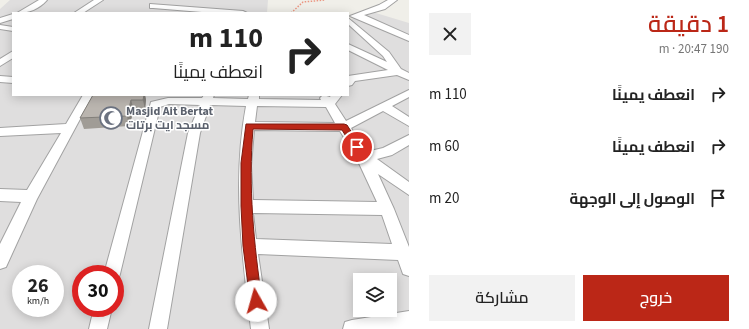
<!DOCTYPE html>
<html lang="ar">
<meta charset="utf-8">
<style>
body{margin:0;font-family:"Source Sans 3",Cairo,sans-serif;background:#f2f2f2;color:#222;direction:rtl;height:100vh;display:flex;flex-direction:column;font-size:15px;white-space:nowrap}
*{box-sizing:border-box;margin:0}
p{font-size:13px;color:#767676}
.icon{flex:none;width:22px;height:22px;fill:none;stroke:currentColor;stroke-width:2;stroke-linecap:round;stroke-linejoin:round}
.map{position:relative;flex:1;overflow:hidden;direction:ltr}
.details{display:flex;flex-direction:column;background:#fff;width:340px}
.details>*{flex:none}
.hud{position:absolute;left:12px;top:12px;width:337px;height:84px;border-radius:0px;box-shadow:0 2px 10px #0003;direction:rtl;background:#fff;color:#222;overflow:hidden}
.buttons{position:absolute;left:353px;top:273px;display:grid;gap:8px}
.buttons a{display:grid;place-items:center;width:44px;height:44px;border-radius:0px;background:#fff;box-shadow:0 2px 10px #0003;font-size:20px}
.speed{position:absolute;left:12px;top:265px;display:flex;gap:8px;font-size:20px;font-weight:700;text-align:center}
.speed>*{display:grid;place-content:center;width:52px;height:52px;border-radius:50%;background:#fff;box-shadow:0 2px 10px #0003;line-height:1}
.speed small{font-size:10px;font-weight:400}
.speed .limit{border:6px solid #d22;background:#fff;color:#111}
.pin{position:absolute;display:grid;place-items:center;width:34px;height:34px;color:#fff;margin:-17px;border:2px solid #fff;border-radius:50%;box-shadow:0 1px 4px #0007}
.me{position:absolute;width:44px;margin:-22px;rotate:353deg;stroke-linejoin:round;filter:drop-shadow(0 0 3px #0008)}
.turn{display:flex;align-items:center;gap:14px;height:84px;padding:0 20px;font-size:18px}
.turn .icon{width:52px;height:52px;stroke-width:2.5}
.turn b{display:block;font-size:28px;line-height:34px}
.round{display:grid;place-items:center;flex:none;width:42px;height:42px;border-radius:0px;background:#f2f2f2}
.headline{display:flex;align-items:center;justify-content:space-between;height:68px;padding:0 20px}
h1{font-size:24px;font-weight:600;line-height:30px;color:#bb2717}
.action{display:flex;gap:8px;margin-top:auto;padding:8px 20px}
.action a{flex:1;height:46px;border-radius:0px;background:#bb2717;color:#fff;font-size:16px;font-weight:600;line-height:46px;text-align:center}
.action a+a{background:#f2f2f2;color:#222}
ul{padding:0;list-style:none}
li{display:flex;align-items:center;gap:12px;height:52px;padding:0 20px}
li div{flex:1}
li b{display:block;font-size:15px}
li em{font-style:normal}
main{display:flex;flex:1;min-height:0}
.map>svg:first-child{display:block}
.residential{fill:#dfdede;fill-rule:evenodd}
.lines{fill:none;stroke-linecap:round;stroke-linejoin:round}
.minor-casing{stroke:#a2a2a2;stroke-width:2}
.path{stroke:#eb9580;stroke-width:1.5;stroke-dasharray:1.5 1.5;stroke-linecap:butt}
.minor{fill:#fff;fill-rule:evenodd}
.wall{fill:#a09c96}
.shaded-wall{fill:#827f7a}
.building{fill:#bab5af;stroke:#827f7a}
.route{fill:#bb2717;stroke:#7a190f}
.labels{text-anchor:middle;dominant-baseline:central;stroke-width:3;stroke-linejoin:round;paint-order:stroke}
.worship-label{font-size:12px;font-weight:bold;fill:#5b616d;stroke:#fff;text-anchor:start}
</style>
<main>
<section class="details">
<div class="headline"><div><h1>1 دقيقة</h1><p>190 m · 20:47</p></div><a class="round"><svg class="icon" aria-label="close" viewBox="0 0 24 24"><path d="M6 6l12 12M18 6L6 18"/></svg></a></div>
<ul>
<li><svg class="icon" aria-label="right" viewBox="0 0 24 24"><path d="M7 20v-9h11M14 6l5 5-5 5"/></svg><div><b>انعطف يمينًا</b></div><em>110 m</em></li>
<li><svg class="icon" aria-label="right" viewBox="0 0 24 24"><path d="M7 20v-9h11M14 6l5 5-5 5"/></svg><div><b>انعطف يمينًا</b></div><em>60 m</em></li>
<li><svg class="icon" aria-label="arrive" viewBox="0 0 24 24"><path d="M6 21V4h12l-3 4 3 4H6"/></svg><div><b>الوصول إلى الوجهة</b></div><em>20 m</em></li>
</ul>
<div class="action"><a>خروج</a><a>مشاركة</a></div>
</section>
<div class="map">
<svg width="409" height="329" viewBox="0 0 409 329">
<rect width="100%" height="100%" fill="#f0efe9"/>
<!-- residential -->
<path class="residential" d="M10 0H268L267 13H13V95H348V22L366 10 409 23V329H0V9ZM21 274H55V308H21ZM81 274H115V308H81ZM360 280H390V310H360Z"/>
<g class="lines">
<!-- minor casing -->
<g class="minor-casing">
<g id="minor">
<path d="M39 0H47C39 9 29 13 17 13Z"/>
<path d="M94 0H103L83 13H74Z"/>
<path d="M388 0H397L385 9 364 15 409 35V41L350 16 379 5Z"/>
<path d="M150 4 243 11 247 13H214L153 8H150Z"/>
<path d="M13 14V19L0 23V18Z"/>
<path d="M348 18 389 52 401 69 409 73V80L397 75 355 81 352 85 348 86V76L388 70 348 50V44L387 62 383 56 348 24Z"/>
<path d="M0 25 13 27V31L0 29Z"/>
<path d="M13 51V58L0 66V59Z"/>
<path d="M0 76 13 77V83L0 82Z"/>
<path d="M409 90V97L392 106 409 117V126L383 111 351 128 366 152 383 148 409 135V145L392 155 377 159 409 182V195L378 174 394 209 409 247V276L403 274 398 260 258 254 269 329H251C242 254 232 181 246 106L210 105 200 133 167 329H149L188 133 200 105 169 104 160 107 120 274 118 280 115 281V274H104L151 102 168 98H202L204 95H214L213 98 248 99 249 95H259V99L321 100 320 98 323 95 330 97 331 95H342L335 104 346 121ZM257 106 326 107 335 123 255 122ZM254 130 340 131 357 159 377 202 253 200 251 166ZM253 213 382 215 392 244 256 239Z"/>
<path d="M83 95H93L37 199 6 267 0 269V244L21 202 0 201V189L27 190 61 133 0 136V128L66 124Z"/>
<path d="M94 308H112L107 329H89Z"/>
<path d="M409 311V329H343L345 322 352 320Z"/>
</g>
</g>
<!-- path -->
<path class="path" d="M291 13 303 2 325 0"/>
<!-- minor -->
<use href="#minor" class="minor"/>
</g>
<!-- wall -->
<path class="wall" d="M93 95H145L146 100 145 110H134L129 126 84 129 80 118Z"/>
<!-- shaded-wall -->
<g class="shaded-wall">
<path d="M144 95H145L146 100 145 110 143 100Z"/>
<path d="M131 100 134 110 129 126 127 116Z"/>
</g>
<!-- building -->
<path class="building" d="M93 95H144L143 100H131L127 116 80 118Z"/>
<!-- route -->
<path class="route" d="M246 124H344L347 125 361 147 360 149H354L342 130 253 129C248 187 254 244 262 301L261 306 256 308 252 306 250 301 243 246 241 206V163Z"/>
<!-- icons -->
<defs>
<g id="mosque-ring" transform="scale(1.15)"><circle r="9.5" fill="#fff" stroke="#6b7280" stroke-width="1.5"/><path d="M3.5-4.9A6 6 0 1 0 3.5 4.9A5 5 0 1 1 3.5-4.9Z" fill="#6b7280"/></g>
</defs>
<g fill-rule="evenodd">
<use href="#mosque-ring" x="111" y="118"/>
</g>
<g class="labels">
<!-- worship labels -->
<g class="worship-label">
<text x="126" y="111">Masjid Ait Bertat<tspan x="126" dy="14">مسجد ايت برتات</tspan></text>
</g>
</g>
</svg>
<div class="buttons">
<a><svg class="icon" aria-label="layers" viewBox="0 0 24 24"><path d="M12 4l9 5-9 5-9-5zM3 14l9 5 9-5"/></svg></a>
</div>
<div class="speed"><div>26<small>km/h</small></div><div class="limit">30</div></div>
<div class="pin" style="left:357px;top:147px;background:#d93025"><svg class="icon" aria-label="arrive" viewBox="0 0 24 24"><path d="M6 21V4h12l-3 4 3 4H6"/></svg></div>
<svg class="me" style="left:256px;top:301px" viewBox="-20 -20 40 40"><circle r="19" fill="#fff"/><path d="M0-13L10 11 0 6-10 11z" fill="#bb2717"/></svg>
<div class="hud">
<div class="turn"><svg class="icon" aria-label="right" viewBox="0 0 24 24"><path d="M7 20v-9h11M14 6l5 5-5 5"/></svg><div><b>110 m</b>انعطف يمينًا</div></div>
</div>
</div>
</main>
